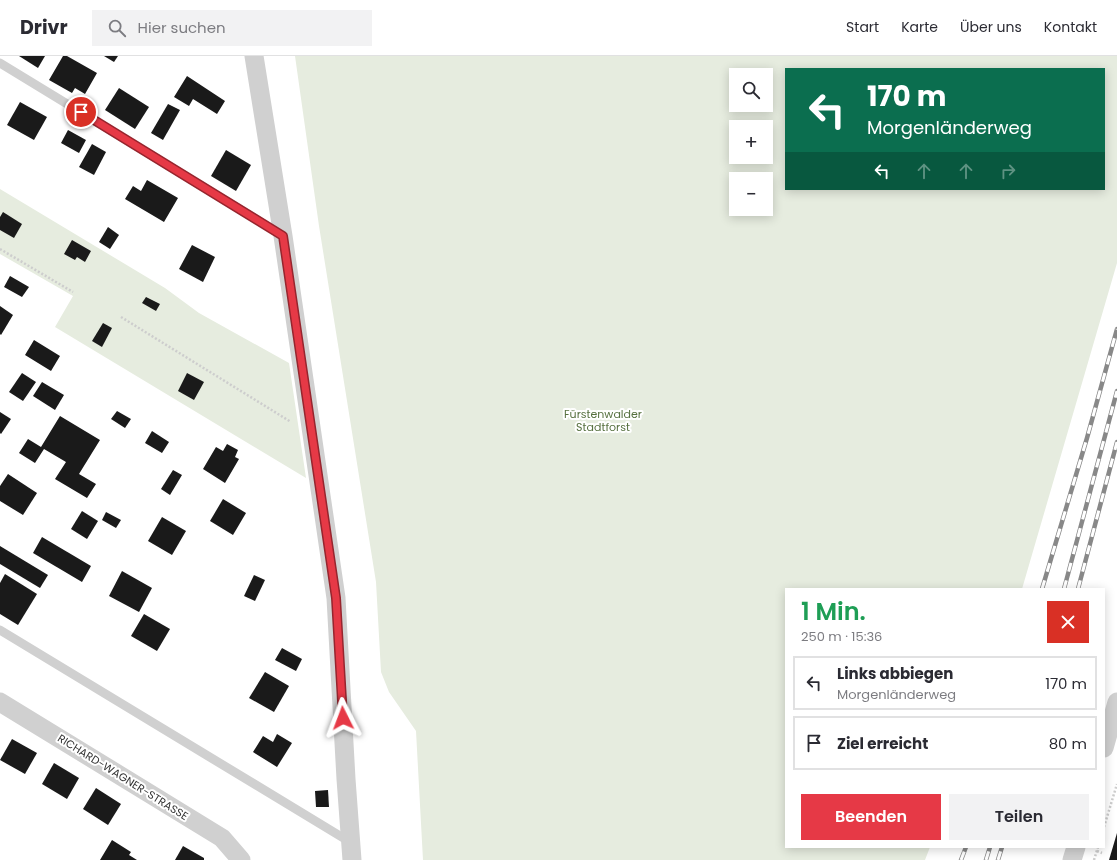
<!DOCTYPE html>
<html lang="de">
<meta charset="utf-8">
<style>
body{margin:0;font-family:Poppins,sans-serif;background:#f2f2f3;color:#2b2b33;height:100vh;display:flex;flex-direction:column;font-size:15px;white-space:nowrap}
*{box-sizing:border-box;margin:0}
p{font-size:13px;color:#7c7c81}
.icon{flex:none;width:22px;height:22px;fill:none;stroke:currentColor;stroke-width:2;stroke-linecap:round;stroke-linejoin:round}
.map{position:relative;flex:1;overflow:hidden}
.panel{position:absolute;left:785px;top:532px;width:320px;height:260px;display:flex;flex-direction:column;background:#fff;border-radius:0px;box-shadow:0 2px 10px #0003}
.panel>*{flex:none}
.top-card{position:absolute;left:785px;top:12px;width:320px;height:122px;border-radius:0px;box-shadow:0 2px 10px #0003;background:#0b6e4f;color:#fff;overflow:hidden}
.buttons{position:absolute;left:729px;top:12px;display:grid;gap:8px}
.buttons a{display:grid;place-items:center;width:44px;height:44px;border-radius:0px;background:#fff;box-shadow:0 2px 10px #0003;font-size:20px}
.pin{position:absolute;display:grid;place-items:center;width:34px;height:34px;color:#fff;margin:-17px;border:2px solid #fff;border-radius:50%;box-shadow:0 1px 4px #0007}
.me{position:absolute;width:44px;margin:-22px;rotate:357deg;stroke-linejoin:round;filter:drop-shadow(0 0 3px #0008)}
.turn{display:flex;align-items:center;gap:14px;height:84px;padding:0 16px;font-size:18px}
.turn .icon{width:52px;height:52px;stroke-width:2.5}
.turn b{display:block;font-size:28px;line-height:34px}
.lanes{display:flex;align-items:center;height:38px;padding:0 16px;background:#0003;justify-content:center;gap:20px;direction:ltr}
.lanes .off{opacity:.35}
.round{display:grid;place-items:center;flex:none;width:42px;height:42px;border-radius:0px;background:#f2f2f3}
.headline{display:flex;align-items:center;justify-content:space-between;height:68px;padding:0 16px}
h1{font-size:24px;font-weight:600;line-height:30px;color:#1e9e55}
.button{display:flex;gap:8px;margin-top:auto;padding:8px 16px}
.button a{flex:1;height:46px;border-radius:0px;background:#e63946;color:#fff;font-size:16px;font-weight:600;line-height:46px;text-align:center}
.button a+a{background:#f2f2f3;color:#2b2b33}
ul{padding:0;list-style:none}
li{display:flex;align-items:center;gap:12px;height:54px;margin:0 8px 6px;padding:0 8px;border:2px solid #e1e1e2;border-radius:0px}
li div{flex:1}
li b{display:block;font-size:15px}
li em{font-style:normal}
header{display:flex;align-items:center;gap:24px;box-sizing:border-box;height:56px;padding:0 20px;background:#fff;border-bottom:1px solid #e1e1e2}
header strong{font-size:19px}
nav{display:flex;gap:22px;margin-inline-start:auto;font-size:14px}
.search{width:280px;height:36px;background:#f2f2f3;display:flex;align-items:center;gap:10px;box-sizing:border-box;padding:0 14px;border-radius:0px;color:#7c7c81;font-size:15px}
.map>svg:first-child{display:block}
.green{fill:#e6ecdf;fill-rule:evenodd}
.building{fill:#1a1a1a}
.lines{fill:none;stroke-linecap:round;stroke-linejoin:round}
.path{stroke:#cdcdcd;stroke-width:2.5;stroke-dasharray:2 2;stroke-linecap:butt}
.service{stroke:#d0d0d0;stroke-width:9}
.minor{stroke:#d0d0d0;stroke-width:19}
.rail-casing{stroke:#888;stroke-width:4.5}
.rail{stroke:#fff;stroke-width:3;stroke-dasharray:9;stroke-linecap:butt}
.route-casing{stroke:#96252e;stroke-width:10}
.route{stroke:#e63946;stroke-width:7}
.labels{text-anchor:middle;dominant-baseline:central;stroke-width:4;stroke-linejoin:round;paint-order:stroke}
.park-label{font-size:11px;fill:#56703f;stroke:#fff}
.street-label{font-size:11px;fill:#333;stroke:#fff}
</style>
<header>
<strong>Drivr</strong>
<div class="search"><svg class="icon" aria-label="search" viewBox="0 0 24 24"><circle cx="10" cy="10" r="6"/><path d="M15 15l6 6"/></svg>Hier suchen</div>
<nav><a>Start</a><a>Karte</a><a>Über uns</a><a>Kontakt</a></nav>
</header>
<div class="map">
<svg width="1117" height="804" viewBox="0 0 1117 804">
<rect width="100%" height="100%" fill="#fff"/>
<!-- green -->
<g class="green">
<path d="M295 0H1117V207L1022 533H786V791H930L925 804H423L416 675 389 636 381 616 376 526 319 170ZM786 13H1104V133H786ZM736 19H766V49H736ZM736 71H766V101H736ZM736 123H766V153H736Z"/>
<path d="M0 133 165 232 199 257 289 307 306 422 55 271 73 240 0 198Z"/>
</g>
<!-- building -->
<g class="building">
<path d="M19 0H45L38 12Z"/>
<path d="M63 0H67L97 17 85 38 75 32 72 37 49 24Z"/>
<path d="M104 0H118L114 6Z"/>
<path d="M187 20 225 45 217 58 193 43 189 50 174 41Z"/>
<path d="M119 32 149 51 135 73 105 54Z"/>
<path d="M20 46 47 61 34 84 7 69Z"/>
<path d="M168 48 180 54 163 84 151 77Z"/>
<path d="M68 74 86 84 79 97 61 87Z"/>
<path d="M92 88 106 96 94 119 79 111Z"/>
<path d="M226 94 251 109 236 135 211 120Z"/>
<path d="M147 124 178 142 164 166 125 143 133 130 141 135Z"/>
<path d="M3 156 22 168 14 182 0 174V161Z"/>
<path d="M108 171 119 179 110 193 99 186Z"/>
<path d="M72 184 91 195 85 206 77 201 75 204 64 198Z"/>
<path d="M192 189 215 201 203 226 179 213Z"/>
<path d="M10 220 29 231 22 241 4 231Z"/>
<path d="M146 241 160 248 156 255 142 247Z"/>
<path d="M0 250 13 259 1 279 0 278Z"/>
<path d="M103 267 112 272 102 291 92 285Z"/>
<path d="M34 284 60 300 51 315 25 299Z"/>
<path d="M22 317 36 326 23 345 9 336Z"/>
<path d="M187 317 204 326 194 344 178 335Z"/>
<path d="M42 326 64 339 55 354 33 340Z"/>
<path d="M117 355 131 363 125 372 111 363Z"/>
<path d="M0 356 11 363 1 378 0 377Z"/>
<path d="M60 360 100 384 79 418 96 428 87 442 55 423 66 406 44 393 35 407 19 397 28 383 41 391Z"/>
<path d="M152 375 169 386 162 397 145 387Z"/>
<path d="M227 388 238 394 235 401 239 403 225 427 203 413 216 391 223 395Z"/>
<path d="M173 414 182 419 170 439 161 433Z"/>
<path d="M8 418 37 437 23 459 0 445V430Z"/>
<path d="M223 443 246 457 233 479 210 465Z"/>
<path d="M82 455 98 465 87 483 71 473Z"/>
<path d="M106 456 121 464 116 472 102 464Z"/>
<path d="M162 461 186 475 172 499 148 485Z"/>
<path d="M42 481 91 510 82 526 33 497Z"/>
<path d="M0 490 48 519 40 532 0 508Z"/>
<path d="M122 515 152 532 139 556 109 540Z"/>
<path d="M5 518 37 538 18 569 0 558V527Z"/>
<path d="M254 519 265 524 255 545 244 540Z"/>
<path d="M144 558 170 573 157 595 131 580Z"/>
<path d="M282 592 302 603 296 615 275 604Z"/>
<path d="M265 616 289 630 274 656 249 642Z"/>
<path d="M277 678 292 687 277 711 253 696 263 680 273 686Z"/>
<path d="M12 683 37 697 25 718 0 704Z"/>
<path d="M54 707 79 722 67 743 42 728Z"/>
<path d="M96 732 121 748 108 769 83 753Z"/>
<path d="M328 734 329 751H316L315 735Z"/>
<path d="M1117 777V804H1109Z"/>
<path d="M112 784 131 796 129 799 137 804H100Z"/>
<path d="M183 790 204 802V804H175Z"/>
</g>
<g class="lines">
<!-- path -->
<g class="path">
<path d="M0 193 73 236"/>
<path d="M121 261 291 366"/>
<path d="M1104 771 1117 728"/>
<path d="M1097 795 1102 797"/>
<path d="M1094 804 1098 791"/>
</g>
<!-- service -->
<g class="service">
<path d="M0 7 282 179"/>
<path d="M0 574 350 786"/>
</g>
<!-- minor -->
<g class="minor">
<path d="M254 0 283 180 336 542 346 723 352 804"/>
<path d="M0 646 222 782 241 804"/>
<path d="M1104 692 1117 646"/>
<path d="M1072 804 1076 791"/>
</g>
<!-- rail casing -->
<g class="rail-casing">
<g id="rail">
<path d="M1042 533 1087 382 1117 273"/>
<path d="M1064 533 1117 335"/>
<path d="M1078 533 1117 386"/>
<path d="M961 804 966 791"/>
<path d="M986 804 990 791"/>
<path d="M998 804 1002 791"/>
</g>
</g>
<!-- rail -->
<use href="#rail" class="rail"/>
</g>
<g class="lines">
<!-- route casing -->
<g class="route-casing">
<path id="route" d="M81 56 283 180 336 542 343 662"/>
</g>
<!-- route -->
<use href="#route" class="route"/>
</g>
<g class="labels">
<!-- park labels -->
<g class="park-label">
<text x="603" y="358">Fürstenwalder<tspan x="603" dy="13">Stadtforst</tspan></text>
</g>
<!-- street labels -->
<g class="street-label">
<text transform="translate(123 721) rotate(32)">RICHARD-WAGNER-STRASSE</text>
</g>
</g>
</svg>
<div class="buttons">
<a><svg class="icon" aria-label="search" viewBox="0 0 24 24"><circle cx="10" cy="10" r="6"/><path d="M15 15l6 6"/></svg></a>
<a>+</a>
<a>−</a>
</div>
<div class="pin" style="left:81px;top:56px;background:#d93025"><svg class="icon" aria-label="arrive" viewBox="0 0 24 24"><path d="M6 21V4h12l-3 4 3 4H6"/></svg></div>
<svg class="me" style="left:343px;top:662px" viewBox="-20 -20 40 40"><path d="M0-17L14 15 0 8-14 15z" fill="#e63946" stroke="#fff" stroke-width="4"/></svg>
<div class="top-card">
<div class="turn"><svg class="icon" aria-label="left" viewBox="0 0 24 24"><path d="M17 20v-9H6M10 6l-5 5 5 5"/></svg><div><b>170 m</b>Morgenländerweg</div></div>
<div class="lanes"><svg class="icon" aria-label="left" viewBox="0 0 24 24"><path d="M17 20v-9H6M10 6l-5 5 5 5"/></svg><svg class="icon off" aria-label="ahead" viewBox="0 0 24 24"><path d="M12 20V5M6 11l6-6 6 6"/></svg><svg class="icon off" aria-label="ahead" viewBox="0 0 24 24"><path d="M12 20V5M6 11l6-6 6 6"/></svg><svg class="icon off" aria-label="right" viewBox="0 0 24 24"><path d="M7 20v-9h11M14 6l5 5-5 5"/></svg></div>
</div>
<section class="panel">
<div class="headline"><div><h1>1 Min.</h1><p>250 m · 15:36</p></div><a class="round" style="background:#d93025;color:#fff"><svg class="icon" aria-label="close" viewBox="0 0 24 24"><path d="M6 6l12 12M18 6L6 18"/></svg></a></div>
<ul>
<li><svg class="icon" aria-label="left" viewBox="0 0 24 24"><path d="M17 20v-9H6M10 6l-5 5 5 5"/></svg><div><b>Links abbiegen</b><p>Morgenländerweg</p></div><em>170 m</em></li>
<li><svg class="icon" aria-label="arrive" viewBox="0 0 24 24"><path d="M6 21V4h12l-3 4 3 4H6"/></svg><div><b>Ziel erreicht</b></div><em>80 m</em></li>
</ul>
<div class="button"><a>Beenden</a><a>Teilen</a></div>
</section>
</div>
